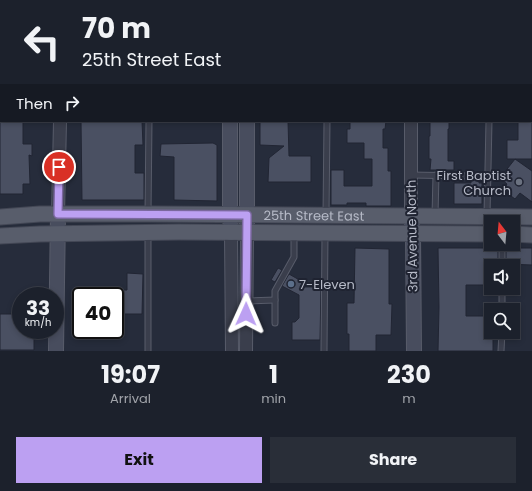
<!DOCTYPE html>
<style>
body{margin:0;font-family:Poppins,sans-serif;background:#292e38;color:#f1f3f6;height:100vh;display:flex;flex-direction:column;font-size:15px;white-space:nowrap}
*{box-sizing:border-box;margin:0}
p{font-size:13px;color:#a0a3a9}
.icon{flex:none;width:22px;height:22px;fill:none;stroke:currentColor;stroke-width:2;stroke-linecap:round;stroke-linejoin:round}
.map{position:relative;height:351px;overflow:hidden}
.sheet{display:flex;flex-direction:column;background:#1c212c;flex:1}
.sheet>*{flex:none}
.top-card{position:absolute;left:0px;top:0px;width:532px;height:122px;box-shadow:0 2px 6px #0003,0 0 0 1px #3a3e48;background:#1c212c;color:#f1f3f6;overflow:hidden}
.needle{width:26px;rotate:344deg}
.tools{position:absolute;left:484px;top:215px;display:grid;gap:8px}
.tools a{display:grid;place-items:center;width:36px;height:36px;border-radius:0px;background:#1c212c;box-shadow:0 2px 6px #0003,0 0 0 1px #3a3e48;font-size:20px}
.speed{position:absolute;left:12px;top:287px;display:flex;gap:8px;font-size:20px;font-weight:700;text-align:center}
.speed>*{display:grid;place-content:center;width:52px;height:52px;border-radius:50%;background:#1c212c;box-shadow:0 2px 6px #0003,0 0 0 1px #3a3e48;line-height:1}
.speed small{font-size:10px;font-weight:400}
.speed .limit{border:2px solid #111;border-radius:6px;background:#fff;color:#111}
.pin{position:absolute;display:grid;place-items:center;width:34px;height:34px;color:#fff;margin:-17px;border:2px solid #fff;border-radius:50%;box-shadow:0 1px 4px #0007}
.me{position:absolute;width:44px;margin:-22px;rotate:1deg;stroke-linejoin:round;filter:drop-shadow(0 0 3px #0008)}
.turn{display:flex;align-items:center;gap:14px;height:84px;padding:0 16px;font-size:18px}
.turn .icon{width:52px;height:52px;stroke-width:2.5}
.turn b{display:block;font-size:28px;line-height:34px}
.then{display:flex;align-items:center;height:38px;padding:0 16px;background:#0003;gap:8px;font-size:15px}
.eta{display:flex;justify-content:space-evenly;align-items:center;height:68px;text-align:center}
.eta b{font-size:24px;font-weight:700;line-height:28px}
.button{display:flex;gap:8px;margin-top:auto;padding:8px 16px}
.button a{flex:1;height:46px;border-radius:0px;background:#bca0f2;color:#111;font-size:16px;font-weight:700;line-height:46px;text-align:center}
.button a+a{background:#292e38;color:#f1f3f6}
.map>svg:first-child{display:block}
.building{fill:#4a5062;stroke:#212533}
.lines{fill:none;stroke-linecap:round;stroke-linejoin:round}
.service-casing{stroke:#585c6a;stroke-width:7}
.tertiary-casing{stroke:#585c6a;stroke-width:14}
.secondary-casing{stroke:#585c6a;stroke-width:16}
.primary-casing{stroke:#434755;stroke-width:17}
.service{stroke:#3a3e4c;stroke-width:5}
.tertiary{stroke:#3a3e4c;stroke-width:12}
.secondary{stroke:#484d5e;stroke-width:14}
.primary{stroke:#585d6b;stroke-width:15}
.route-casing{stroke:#7a689d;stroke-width:10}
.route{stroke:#bca0f2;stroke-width:7}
.worship-dot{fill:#6b7280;stroke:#1f2331;stroke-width:1.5}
.service-dot{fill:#5c6f8a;stroke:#1f2331;stroke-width:1.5}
.labels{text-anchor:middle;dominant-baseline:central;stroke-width:4;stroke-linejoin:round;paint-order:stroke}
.poi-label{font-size:13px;fill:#b6bac7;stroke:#1f2331;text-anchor:end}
.street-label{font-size:13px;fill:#b6bac7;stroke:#1f2331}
</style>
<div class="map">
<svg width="532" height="351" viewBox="0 0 532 351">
<rect width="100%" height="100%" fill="#262c3b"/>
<!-- building -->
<g class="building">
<path d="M0 121H23V144H32V156L29 155 30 184H23V194H0Z"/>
<path d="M81 121H142L143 145H135V173H144V200H82Z"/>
<path d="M260 121H288L289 156H311V182H268L269 158 284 146 260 145Z"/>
<path d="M350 121H386L385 129H383V148H388V171H391V206H366V203H347V205H331V170H344V186H372V159H364V143H347V129H350Z"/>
<path d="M430 121H449V129H448V161H454V170H430L431 159H429V136H430Z"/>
<path d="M518 121H532V159H515L532 171V202L520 193 515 199 503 190 507 184 500 178 515 159H507V140H518Z"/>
<path d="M213 143 217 145V201L174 200V157L160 156 161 144Z"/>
<path d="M471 177H479V183H482V204H454V183H471Z"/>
<path d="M355 248 389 249V304H392L391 335H376V351H349V334H347V303H354Z"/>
<path d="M438 248H498V266H491V285H466V316H491V332H493V351H438L439 307Z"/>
<path d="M511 248H532V265L506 264V249H511Z"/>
<path d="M278 268 282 270 275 282 271 280Z"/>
<path d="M127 273 143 274 142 314H115V290H127Z"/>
<path d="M289 274 303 282 300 287H321L320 340H292V322H295L299 318V295L282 286Z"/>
<path d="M0 314H21V330H34V350H0Z"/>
</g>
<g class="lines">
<!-- service casing -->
<g class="service-casing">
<g id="service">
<path d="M489 0V1"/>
<path d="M150 1V0"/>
<path d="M328 1V0"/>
<path d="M0 2H1"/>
<path d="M411 175 465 176"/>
<path d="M148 213 149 121"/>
<path d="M326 214 327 121"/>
<path d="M435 215 436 175"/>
<path d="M487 215 489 121"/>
<path d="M502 266V244"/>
<path d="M247 301 275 300"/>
<path d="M502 310V288"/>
<path d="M275 323V291L294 257V233"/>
<path d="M148 351V234"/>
<path d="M324 351 325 234"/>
<path d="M501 351 502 332"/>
</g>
</g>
<!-- tertiary casing -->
<g class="tertiary-casing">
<g id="tertiary">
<path d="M63 1V0"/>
<path d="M411 1V0"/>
<path d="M411 121V216"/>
<path d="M58 214 60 121"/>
<path d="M231 233 232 351"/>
<path d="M246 351 247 232"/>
</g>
</g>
<!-- secondary casing -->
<g class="secondary-casing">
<g id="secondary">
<path d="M230 1V0"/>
<path d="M248 1V0"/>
<path d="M230 121V215L231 233"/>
<path d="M411 216 413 233 414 351"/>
<path d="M247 232V121"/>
<path d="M56 351 58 214"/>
</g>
</g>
<!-- primary casing -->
<g class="primary-casing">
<g id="primary">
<path id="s1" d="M0 217 40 214H148L532 217"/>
<path d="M513 234 532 235"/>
<path d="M0 236 40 234 179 232 491 234"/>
</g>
</g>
<!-- service -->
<use href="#service" class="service"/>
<!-- tertiary -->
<use href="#tertiary" class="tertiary"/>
<!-- secondary -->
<use href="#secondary" class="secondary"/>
<!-- primary -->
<use href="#primary" class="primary"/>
</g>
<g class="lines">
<!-- route casing -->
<g class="route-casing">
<path id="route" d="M59 167 58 214 247 215 246 314"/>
</g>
<!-- route -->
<use href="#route" class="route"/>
</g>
<!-- markers -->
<circle class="worship-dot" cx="519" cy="182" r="4"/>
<circle class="service-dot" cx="291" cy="284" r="4"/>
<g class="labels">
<!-- poi labels -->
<g class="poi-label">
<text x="511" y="175">First Baptist<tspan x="511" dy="15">Church</tspan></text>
<text x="299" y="284" text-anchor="start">7-Eleven</text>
</g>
<!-- street labels -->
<g class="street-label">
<text stroke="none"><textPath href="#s1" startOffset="314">25th Street East</textPath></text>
<text transform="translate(412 236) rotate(-91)">3rd Avenue North</text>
</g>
</g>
</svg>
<div class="tools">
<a><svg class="needle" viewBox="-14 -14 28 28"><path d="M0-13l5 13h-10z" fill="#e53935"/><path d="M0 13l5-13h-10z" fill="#a0a3a9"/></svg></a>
<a><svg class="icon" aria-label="sound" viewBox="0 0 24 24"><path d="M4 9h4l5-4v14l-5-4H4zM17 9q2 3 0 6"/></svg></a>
<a><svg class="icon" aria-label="search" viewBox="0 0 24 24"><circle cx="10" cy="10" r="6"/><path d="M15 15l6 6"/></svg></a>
</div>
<div class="speed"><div>33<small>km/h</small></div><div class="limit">40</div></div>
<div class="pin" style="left:59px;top:167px;background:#d93025"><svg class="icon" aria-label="arrive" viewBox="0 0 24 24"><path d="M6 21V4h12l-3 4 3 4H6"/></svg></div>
<svg class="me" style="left:246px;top:314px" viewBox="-20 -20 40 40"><path d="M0-17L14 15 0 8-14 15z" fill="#bca0f2" stroke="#fff" stroke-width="4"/></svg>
<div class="top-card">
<div class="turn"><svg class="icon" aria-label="left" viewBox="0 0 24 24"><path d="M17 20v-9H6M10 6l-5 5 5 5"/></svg><div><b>70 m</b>25th Street East</div></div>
<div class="then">Then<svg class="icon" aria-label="right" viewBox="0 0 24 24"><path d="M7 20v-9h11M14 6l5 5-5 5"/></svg></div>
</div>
</div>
<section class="sheet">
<div class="eta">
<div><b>19:07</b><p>Arrival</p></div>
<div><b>1</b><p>min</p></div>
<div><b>230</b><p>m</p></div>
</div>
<div class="button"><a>Exit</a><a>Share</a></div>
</section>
